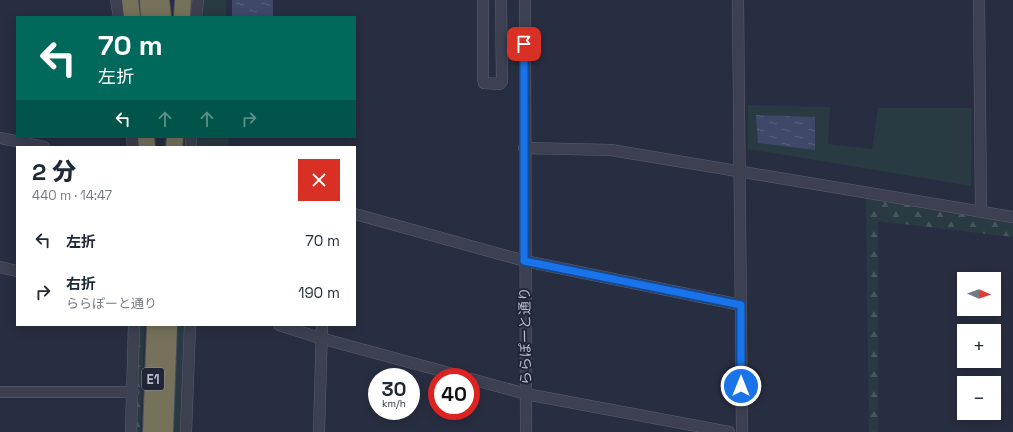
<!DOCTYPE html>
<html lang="ja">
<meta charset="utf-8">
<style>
body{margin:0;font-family:"Space Grotesk","Noto Sans JP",sans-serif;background:#f6f6f7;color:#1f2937;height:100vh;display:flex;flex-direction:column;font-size:15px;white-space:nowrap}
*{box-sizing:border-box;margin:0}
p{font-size:13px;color:#747a83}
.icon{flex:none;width:22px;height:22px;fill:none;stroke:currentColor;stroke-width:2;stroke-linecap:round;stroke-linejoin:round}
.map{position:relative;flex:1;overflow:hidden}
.sheet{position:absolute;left:16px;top:146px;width:340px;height:180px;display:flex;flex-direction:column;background:#fff;border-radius:0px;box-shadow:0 2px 10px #0003}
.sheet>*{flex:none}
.guide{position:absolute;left:16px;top:16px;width:340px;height:122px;border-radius:0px;box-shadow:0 2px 10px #0003;background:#00695c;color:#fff;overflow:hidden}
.needle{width:26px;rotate:92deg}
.controls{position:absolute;left:957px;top:272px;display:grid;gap:8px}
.controls a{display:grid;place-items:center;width:44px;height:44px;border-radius:0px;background:#fff;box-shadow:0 2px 10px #0003;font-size:20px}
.speed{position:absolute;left:368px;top:368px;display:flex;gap:8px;font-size:20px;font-weight:700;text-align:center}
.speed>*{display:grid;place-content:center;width:52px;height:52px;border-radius:50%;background:#fff;box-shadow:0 2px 10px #0003;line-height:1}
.speed small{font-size:10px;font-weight:400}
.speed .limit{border:6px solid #d22;background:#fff;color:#111}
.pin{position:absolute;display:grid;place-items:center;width:34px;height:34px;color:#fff;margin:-17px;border-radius:8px;box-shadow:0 2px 6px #0006}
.me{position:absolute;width:44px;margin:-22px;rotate:0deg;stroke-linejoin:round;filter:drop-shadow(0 0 3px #0008)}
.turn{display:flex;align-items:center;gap:14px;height:84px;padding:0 16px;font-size:18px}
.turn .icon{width:52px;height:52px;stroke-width:2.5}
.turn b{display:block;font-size:28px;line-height:34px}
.lanes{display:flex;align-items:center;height:38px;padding:0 16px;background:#0003;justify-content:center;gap:20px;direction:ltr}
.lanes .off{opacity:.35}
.round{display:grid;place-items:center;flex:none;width:42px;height:42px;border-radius:0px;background:#f6f6f7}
.head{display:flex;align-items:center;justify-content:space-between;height:68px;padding:0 16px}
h1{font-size:24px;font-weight:800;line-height:30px}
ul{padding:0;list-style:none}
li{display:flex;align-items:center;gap:12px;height:52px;padding:0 16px}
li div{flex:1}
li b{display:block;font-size:15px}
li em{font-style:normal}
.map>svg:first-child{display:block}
.green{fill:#2a3a42}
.forest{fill:url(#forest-firs)}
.water{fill:url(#water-ripples)}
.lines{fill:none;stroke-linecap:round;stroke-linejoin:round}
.minor-casing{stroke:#5a5e6e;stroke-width:12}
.highway-casing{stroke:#474b5b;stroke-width:18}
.minor{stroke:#3c4051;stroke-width:11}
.highway{stroke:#76715a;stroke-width:16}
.route-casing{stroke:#114b97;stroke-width:10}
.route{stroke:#1a73e8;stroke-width:7}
.labels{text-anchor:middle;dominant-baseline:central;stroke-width:4;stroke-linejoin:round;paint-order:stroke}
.shield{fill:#212536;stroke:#8b8f9e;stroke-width:1}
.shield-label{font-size:13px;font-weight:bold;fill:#b9bccb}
.street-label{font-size:14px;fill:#b9bccb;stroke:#212536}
</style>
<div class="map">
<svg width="1013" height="432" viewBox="0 0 1013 432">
<defs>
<pattern id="forest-firs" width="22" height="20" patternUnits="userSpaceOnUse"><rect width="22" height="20" fill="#2a3a42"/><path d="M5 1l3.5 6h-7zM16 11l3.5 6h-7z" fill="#47555c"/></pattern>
<pattern id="water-ripples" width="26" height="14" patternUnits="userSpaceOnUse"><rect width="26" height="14" fill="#3f4869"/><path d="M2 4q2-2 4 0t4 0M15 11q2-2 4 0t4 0" fill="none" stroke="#59607d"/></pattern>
</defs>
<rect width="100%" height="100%" fill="#282e41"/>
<!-- green -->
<g class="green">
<path d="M187 0H226V17H184Z"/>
<path d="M748 105 830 107 828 144 872 149 878 108H972L971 186 748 149Z"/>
<path d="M178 137H228L229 147H178Z"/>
<path d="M176 325H190L183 432H170Z"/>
</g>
<!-- forest -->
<g class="forest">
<path d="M866 197 1013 222V237L878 221V432H869Z"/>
<path d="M134 325H144L140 432H130Z"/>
</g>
<!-- water -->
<g class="water">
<rect x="232" y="0" width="41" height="17"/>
<path d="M756 115 815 117V150L758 143Z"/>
</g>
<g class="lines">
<!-- minor casing -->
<g class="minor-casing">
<g id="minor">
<path d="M116 0 119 17"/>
<path d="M483 0V79L484 83 500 84 502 81 501 0"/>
<path d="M525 0 526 432"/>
<path d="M738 0 742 432"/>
<path d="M979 0 981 211"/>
<path d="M196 17 198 0"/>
<path d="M132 137 133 147"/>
<path d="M191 137V147"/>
<path d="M0 138 44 147"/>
<path d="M524 148 611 150 1013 217"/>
<path d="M355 214 525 261 741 305"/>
<path d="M0 267 17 271"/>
<path d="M279 325 320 338 464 377"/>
<path d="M471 379 526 394 729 432"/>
<path d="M0 392H133"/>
<path d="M131 432 134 325"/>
<path d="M186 432 190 325"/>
<path d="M319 432 322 325"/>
</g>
</g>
<!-- highway casing -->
<g class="highway-casing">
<g id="highway">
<path d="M130 0 132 17"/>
<path d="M148 0 149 17"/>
<path d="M161 0 163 17"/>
<path d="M182 17 183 0"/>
<path d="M146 137 147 147"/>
<path d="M174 147 175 137"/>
<path d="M151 432 155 325"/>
<path d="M165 432 169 325"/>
</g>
</g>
<!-- minor -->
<use href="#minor" class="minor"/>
<!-- highway -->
<use href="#highway" class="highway"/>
</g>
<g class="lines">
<!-- route casing -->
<g class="route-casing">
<path id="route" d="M524 44V261L741 305V386"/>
</g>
<!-- route -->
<use href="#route" class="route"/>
</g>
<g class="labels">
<!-- shield labels -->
<rect class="shield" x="142" y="368" width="22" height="22" rx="3"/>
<g class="shield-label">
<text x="153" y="379">E1</text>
</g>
<!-- street labels -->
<g class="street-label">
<text transform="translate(525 336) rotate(-91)">ららぽーと通り</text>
</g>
</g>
</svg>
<div class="controls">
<a><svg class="needle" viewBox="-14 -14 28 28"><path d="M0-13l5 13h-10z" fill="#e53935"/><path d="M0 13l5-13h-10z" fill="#747a83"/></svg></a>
<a>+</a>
<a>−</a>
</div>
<div class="speed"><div>30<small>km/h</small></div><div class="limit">40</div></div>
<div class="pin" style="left:524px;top:44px;background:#d93025"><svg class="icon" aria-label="arrive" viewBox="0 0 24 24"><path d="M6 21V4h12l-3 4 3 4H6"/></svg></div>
<svg class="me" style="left:741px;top:386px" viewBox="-20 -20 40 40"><circle r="17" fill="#1a73e8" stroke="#fff" stroke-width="3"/><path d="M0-11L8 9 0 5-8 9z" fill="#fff"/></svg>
<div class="guide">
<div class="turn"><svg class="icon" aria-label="left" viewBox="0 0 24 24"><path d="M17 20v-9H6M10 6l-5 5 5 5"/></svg><div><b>70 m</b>左折</div></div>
<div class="lanes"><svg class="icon" aria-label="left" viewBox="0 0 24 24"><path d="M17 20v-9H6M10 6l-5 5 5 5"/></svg><svg class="icon off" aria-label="ahead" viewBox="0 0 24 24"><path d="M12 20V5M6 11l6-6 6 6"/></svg><svg class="icon off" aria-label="ahead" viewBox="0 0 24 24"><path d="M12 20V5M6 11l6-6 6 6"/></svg><svg class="icon off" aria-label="right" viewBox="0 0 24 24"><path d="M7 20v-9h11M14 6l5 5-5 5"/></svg></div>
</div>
<section class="sheet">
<div class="head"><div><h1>2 分</h1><p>440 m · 14:47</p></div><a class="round" style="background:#d93025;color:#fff"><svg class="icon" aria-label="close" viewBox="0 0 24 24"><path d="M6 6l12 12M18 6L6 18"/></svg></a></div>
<ul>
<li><svg class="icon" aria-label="left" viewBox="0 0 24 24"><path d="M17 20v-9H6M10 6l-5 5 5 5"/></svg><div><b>左折</b></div><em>70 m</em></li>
<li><svg class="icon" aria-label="right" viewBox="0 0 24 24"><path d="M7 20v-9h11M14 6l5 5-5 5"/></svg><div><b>右折</b><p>ららぽーと通り</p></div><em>190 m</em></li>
</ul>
</section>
</div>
